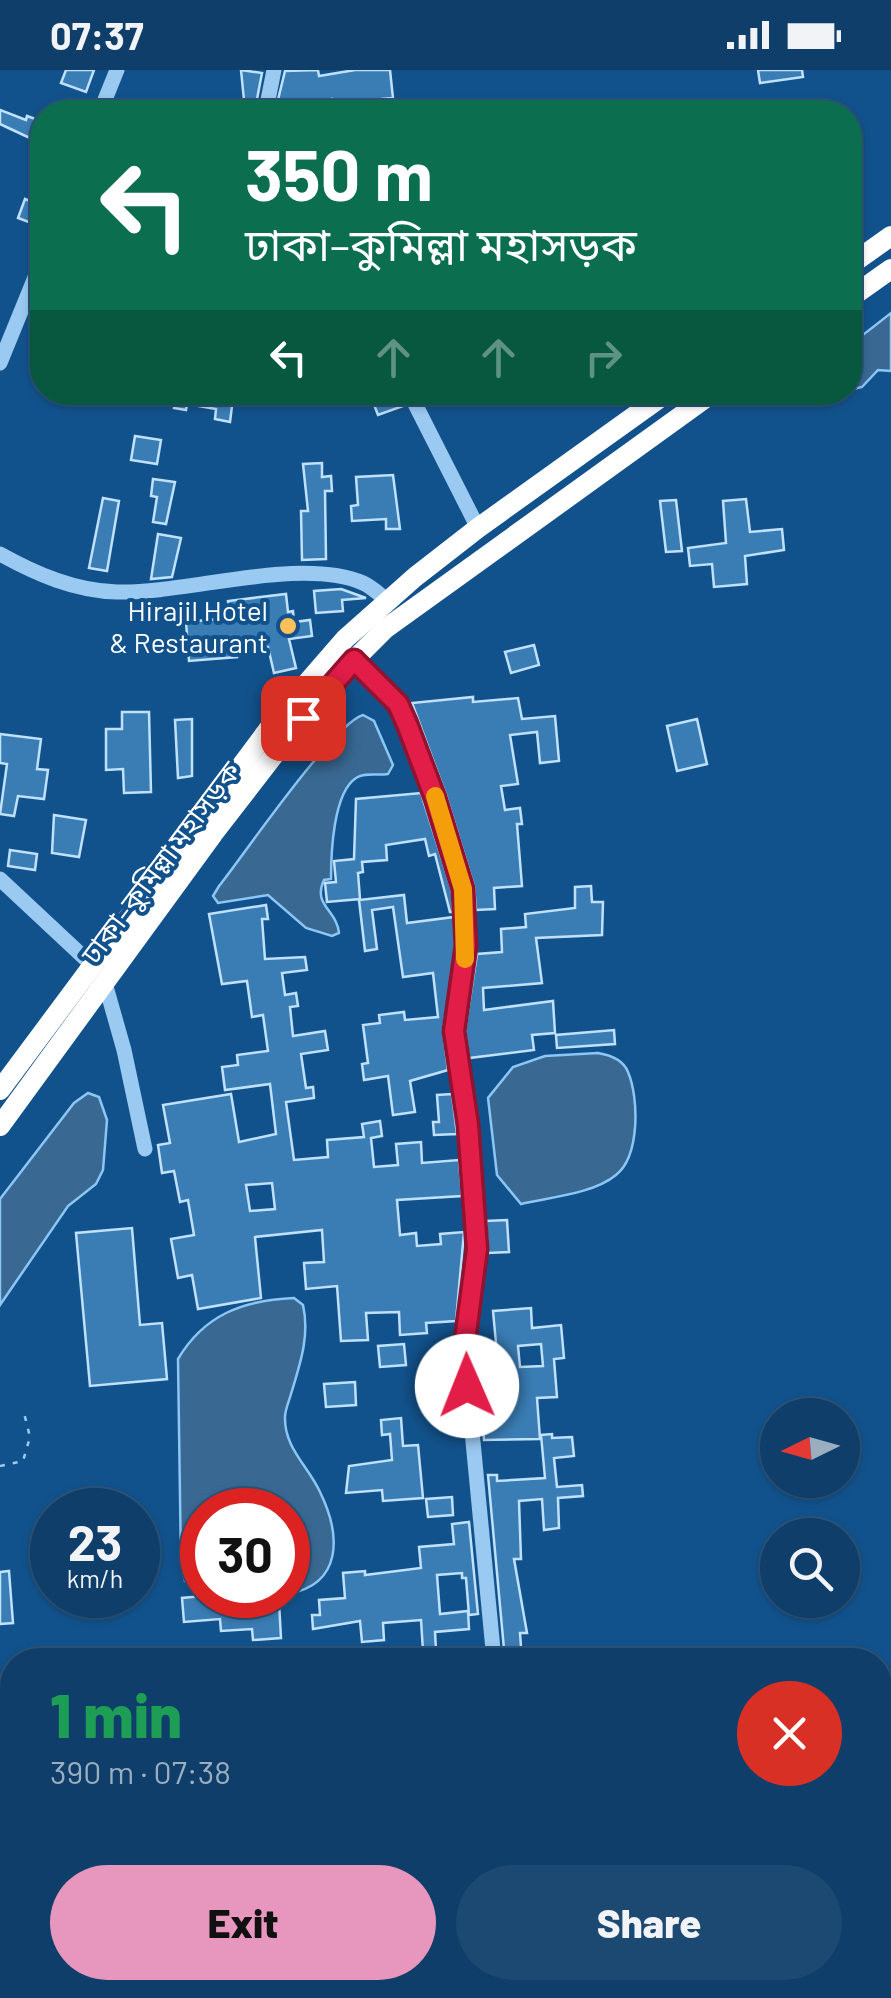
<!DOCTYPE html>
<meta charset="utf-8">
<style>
body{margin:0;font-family:Barlow,"Noto Sans Bengali",sans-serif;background:#1c4971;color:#f1f3f6;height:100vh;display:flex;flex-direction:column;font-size:38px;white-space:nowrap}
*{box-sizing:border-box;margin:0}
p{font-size:32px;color:#9baec0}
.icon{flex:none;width:55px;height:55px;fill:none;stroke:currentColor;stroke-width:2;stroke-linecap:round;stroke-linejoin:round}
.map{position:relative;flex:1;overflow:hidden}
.side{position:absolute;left:0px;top:1578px;width:892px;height:352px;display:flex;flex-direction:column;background:#0e3e69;border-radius:40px 40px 0 0;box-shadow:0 2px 8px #0004,0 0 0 2px #2e577d}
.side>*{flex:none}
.hud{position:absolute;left:30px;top:30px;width:832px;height:305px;border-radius:40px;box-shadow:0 2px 8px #0004,0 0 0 2px #2e577d;background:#0b6e4f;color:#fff;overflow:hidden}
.needle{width:65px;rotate:265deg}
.controls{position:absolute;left:760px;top:1328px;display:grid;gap:20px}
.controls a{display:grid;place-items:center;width:100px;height:100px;border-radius:50%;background:#0e3e69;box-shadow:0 2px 8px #0004,0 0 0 2px #2e577d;font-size:50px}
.speed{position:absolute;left:30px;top:1418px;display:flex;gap:20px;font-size:50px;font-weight:700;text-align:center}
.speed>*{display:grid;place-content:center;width:130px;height:130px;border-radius:50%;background:#0e3e69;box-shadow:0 2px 8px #0004,0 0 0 2px #2e577d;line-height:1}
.speed small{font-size:25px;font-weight:400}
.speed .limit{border:15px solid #d22;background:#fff;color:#111}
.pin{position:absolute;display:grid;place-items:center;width:85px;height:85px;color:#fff;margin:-42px;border-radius:20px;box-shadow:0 5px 15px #0006}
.me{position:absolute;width:110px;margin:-55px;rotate:359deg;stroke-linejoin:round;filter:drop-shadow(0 0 8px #0008)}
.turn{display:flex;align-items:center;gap:35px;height:210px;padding:0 50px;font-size:45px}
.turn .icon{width:130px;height:130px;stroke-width:2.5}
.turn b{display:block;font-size:70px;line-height:85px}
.lanes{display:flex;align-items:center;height:95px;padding:0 50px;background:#0003;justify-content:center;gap:50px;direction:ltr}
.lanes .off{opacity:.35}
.round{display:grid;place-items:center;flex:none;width:105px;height:105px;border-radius:52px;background:#1c4971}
.headline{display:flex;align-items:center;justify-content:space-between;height:170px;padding:0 50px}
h1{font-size:60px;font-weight:800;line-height:75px;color:#1e9e55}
.primary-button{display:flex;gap:20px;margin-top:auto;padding:20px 50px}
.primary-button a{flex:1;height:115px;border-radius:60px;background:#e797bd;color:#111;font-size:40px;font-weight:800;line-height:115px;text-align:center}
.primary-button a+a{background:#1c4971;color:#f1f3f6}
.status{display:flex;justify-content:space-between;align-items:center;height:70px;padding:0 50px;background:#0e3e69;direction:ltr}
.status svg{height:28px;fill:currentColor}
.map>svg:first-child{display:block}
.water{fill:#396993;stroke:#8bc6f5;stroke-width:2.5}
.building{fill:#3a7db5;stroke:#c0e1fc;stroke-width:2.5;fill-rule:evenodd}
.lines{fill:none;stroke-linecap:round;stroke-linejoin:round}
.path{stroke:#9ac9f1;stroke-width:2.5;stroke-dasharray:5 8;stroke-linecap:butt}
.minor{stroke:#9ac9f1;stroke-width:15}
.highway{stroke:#fff;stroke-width:20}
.route-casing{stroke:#92132f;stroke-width:25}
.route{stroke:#e11d48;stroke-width:18}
.slow{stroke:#f59e0b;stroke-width:18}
.poi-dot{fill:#ffc05a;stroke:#12528c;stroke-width:4}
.labels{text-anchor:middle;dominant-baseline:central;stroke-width:8;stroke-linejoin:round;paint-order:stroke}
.poi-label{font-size:28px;fill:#fff;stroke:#12528c;text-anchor:end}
.street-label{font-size:28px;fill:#fff;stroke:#12528c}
</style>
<div class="status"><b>07:37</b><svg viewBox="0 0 49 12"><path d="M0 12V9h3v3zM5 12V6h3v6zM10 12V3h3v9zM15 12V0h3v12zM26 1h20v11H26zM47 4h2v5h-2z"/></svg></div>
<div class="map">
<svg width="891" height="1928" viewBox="0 0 891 1928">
<rect width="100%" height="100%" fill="#12528c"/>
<!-- water -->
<g class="water">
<path d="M891 243V301L878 300 862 317 850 320V275Z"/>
<path d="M363 645 374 651 393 695 388 704C377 706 365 702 356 708 333 723 331 784 331 809L324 810C312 835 337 840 339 863L332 866 306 858 268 825 218 833 213 826 219 816C243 786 334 653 363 645Z"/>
<path d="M598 983C610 985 623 989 628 1002 639 1028 640 1086 616 1105 593 1124 550 1127 521 1134L497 1105 488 1028 513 997 545 986Z"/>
<path d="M88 1023 99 1027 107 1050 103 1100 96 1114 68 1136 0 1235V1129L74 1033Z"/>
<path d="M294 1228 303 1235C310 1266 300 1294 291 1324 289 1331 285 1340 285 1347 284 1378 309 1397 320 1422 341 1465 343 1514 288 1524V1440H202V1518L185 1511 181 1495 178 1289C204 1245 243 1230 294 1228Z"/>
<path d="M181 1918H288L286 1928H179Z"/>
</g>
<!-- building -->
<g class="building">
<path d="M66 0H94L86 22 61 13Z"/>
<path d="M241 0 262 3 257 29 244 30Z"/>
<path d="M318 0 319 6 355 0H390L393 28 382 29 383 42H334L332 29 288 35 289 42H275L285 1Z"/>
<path d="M758 0H802L803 7 760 13Z"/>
<path d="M0 40 26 50 27 46 41 51 34 70 0 54Z"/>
<path d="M25 129 42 136V157L18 148Z"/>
<path d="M158 322H210L233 328 230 352 215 349 216 339 187 334 186 340 174 338 175 332 158 329Z"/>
<path d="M382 322H398L403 336 378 345 371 327Z"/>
<path d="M135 366 161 370 157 394 131 390Z"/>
<path d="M322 393V407L331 406 332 421H325L326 489 302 490 301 441H308L303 394Z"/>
<path d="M393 405 400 459H386V449L352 451 351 436 358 435 356 407Z"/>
<path d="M153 409 175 412 166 454 153 452 157 427 151 426Z"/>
<path d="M103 428 119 431 107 501 89 498Z"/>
<path d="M746 429 750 462 782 459 784 480 745 486 747 514 714 517 712 494 690 496 688 478 726 473 723 431Z"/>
<path d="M676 430 682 481 666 482 660 431Z"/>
<path d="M158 464 181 468 172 507 151 509Z"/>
<path d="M341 519 366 528 342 530 343 541 316 543 314 521Z"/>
<path d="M286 524 288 542 293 541 294 552 310 550 312 566 289 569 296 598 274 603 268 577 236 580 237 587 189 591 186 552 230 548 228 531Z"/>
<path d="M534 575 539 595 511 603 505 582Z"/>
<path d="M473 627V632L518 628 522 649 555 646 559 691 540 693 537 662 510 665 518 714 501 716 505 740 520 738 522 754H517L522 816 494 818 495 839 476 840 474 816 446 725 412 633Z"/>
<path d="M122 642H149L151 722 124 723 123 699 106 700V659H122Z"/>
<path d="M192 649V706L178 708 175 650Z"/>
<path d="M697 649 707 694 677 701 667 656Z"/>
<path d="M0 664 41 669 37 699 48 700 44 729 18 726 14 746 0 744 7 694 0 693Z"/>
<path d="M421 723 452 821 453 842H450L435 784 429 786 425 769 386 775 387 790 362 792 363 802 358 803 360 829 327 832 325 813 336 812 334 791 354 789 356 729Z"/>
<path d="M54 745 86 750 79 787 52 783Z"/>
<path d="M10 780 37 784 35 800 8 796Z"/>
<path d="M591 816 592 832H603L602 865 536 868 542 913 483 918 484 940 553 931 555 963 532 965 534 980 469 988 465 961 477 884 502 882 501 859 526 857 525 844 575 838V817Z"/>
<path d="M404 825 407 853 454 847 456 876 443 960 448 1000 410 1011 415 1042 393 1045 388 1006 364 1010 362 994 368 993 363 955 380 953 379 945 404 942 405 950 438 947 433 903 403 907 393 837 372 840 377 879 365 881 359 830Z"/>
<path d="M266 835 268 849H262L265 889 305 887 307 900 282 903 285 925 296 923 298 936 290 937 293 966 325 961 328 980 301 984 306 1018 313 1017 314 1028 286 1032 294 1090 328 1087 327 1070 364 1067 362 1054 380 1051 382 1066 371 1068 374 1097 398 1095 396 1074 421 1072 422 1093 459 1090 462 1126 397 1130 400 1165 416 1163 417 1176 441 1174 440 1164 464 1162 456 1251 426 1253 427 1263 400 1265 399 1242 366 1243 368 1270 341 1271 337 1216 306 1219 304 1193 324 1192 322 1160 255 1167 261 1228 198 1239 192 1205 178 1208 171 1169 194 1165 188 1130 180 1132 174 1101 162 1103 158 1075 170 1073 163 1035 231 1024 239 1072 276 1064 270 1014 225 1020 222 997 238 995 237 985 268 981 263 945 252 947 247 911 222 914 209 844ZM272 1113 275 1139 250 1141 246 1115Z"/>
<path d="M614 960 615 974 557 978 556 965Z"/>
<path d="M452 1024 457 1064 434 1065 433 1052H439L437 1025Z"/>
<path d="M507 1150 509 1182 488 1183 486 1151Z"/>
<path d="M132 1158 140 1255 162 1253 167 1309 90 1316 76 1163Z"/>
<path d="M531 1238 532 1258 561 1255 564 1288 554 1289 557 1327 537 1328 540 1369 484 1370 483 1357 495 1356 493 1328 480 1329 479 1316 497 1314 495 1293 477 1294 476 1274 496 1273 493 1241ZM541 1274 543 1296 520 1297 518 1276Z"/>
<path d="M404 1274 406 1295 380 1297 378 1276Z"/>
<path d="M355 1312 356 1335 326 1337 324 1314Z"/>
<path d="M401 1348 403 1376 418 1375 423 1428 383 1431 382 1420 346 1423 349 1396 392 1390 390 1364 382 1365 381 1350Z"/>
<path d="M552 1364V1368L572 1367 574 1386 554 1388 557 1417 582 1415 583 1426 558 1428 559 1458 544 1460 542 1429 519 1431 521 1489H514L527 1563H520L522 1590H505L488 1405H497V1411L545 1408 541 1365Z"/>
<path d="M452 1427 453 1445 428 1447 426 1429Z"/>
<path d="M469 1452 478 1544 469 1545 466 1508H462V1503L437 1505 440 1544 468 1541 469 1559 435 1562 436 1580 423 1581 421 1550 383 1553 384 1570 362 1572 360 1551 313 1559 312 1545H320L319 1530 345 1528 343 1503 365 1501V1505L421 1498 419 1477 454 1474 452 1454Z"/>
<path d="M9 1501 13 1553 0 1554V1502Z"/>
<path d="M214 1525V1537L279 1532 281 1568 253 1570 252 1559 221 1561 220 1549 184 1552 182 1528Z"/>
</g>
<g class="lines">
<!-- path -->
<path class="path" d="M0 1396 23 1391 30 1367 23 1339"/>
<!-- minor -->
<g class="minor">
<path d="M100 42 117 0"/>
<path d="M261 42 267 35 274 0"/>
<path d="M0 293 42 190"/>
<path d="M409 322 478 458"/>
<path d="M0 484C36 504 75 521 117 522 187 524 300 486 363 513 372 517 380 525 388 531"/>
<path d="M354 590 398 634 407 653 435 728 463 819 467 876 454 961 468 1055 477 1179 464 1278 494 1590"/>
<path d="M0 809 91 894"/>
<path d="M105 913 124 980 145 1079"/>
<path d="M560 1918V1928"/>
</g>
<!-- highway -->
<g class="highway">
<path d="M850 195 891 166"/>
<path d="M850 228 891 199"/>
<path d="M0 1020 279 645 345 569 415 507 478 458 668 322"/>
<path d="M0 1056 213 764 325 619 385 559 714 322"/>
</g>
</g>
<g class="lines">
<!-- route casing -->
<g class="route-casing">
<path id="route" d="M303 648 354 590 398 634 407 654 435 728 463 819 466 876 454 961 468 1055 477 1179 464 1278 467 1316"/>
</g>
<!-- route -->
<use href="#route" class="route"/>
<!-- slow -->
<path class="slow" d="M435 726 463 819 465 889"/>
</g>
<!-- markers -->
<circle class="poi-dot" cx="288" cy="556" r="10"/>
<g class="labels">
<!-- poi labels -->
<g class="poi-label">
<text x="268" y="540">Hirajil Hotel<tspan x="268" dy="32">&amp; Restaurant</tspan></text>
</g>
<!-- street labels -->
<g class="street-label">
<text transform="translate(160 792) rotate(-53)">ঢাকা–কুমিল্লা মহাসড়ক</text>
</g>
</g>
</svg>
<div class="controls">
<a><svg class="needle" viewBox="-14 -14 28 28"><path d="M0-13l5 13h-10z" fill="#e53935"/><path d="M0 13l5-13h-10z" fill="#9baec0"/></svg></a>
<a><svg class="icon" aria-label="search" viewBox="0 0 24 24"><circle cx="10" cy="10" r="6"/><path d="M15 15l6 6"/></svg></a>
</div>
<div class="speed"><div>23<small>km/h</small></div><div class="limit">30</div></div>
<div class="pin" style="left:303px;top:648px;background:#d93025"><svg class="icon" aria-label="arrive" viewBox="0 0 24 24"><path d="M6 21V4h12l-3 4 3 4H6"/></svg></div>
<svg class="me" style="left:467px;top:1316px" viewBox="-20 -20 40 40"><circle r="19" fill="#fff"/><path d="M0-13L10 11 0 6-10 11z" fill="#e11d48"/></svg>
<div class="hud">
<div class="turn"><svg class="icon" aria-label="left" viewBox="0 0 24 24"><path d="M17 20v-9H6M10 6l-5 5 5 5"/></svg><div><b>350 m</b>ঢাকা–কুমিল্লা মহাসড়ক</div></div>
<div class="lanes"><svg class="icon" aria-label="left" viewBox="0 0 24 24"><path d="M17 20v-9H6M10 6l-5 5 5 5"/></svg><svg class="icon off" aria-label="ahead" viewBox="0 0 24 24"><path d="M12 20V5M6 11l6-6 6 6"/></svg><svg class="icon off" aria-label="ahead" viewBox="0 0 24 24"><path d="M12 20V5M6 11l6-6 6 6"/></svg><svg class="icon off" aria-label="right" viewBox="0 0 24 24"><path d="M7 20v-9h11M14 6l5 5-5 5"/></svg></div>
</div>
<section class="side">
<div class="headline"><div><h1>1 min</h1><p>390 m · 07:38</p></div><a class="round" style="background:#d93025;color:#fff"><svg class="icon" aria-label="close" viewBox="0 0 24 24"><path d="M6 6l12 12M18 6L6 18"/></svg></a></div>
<div class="primary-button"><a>Exit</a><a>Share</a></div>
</section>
</div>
